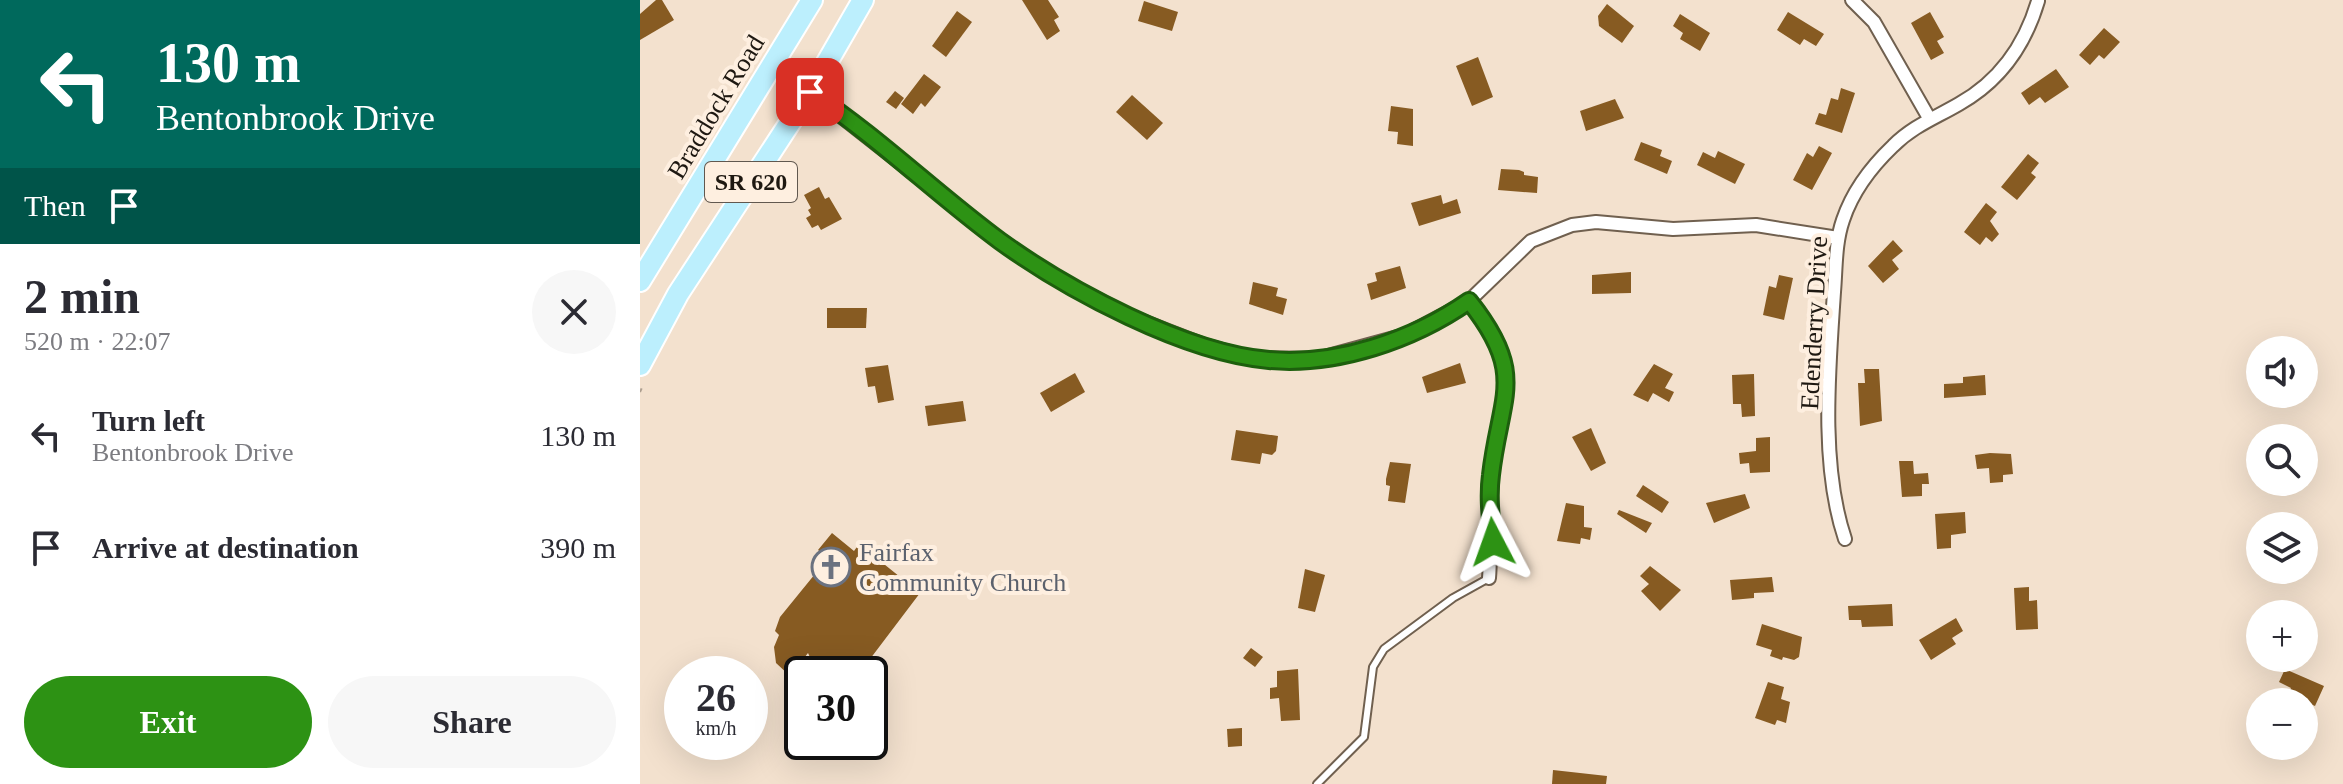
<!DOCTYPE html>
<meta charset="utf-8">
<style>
body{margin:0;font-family:Georgia,serif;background:#f7f7f7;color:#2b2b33;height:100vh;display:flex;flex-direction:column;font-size:30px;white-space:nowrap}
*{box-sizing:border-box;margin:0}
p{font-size:26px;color:#7c7c81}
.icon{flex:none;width:44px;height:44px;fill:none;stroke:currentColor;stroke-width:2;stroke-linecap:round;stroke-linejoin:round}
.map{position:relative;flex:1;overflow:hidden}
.drawer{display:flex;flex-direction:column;background:#fff;width:640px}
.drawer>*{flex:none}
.hud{background:#00695c;color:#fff;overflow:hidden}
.buttons{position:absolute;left:1606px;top:336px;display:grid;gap:16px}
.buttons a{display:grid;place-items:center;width:72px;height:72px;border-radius:50%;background:#fff;box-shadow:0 8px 32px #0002;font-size:40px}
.speed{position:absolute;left:24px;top:656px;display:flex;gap:16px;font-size:40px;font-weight:700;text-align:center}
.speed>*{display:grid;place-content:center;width:104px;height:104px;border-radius:50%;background:#fff;box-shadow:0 8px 32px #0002;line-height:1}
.speed small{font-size:20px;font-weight:400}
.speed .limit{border:4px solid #111;border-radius:12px;background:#fff;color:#111}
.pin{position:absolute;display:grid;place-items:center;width:68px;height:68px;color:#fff;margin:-34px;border-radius:16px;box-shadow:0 4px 12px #0006}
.me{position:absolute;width:88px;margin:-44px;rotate:356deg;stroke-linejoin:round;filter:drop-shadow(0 0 6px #0008)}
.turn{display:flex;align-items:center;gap:28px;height:168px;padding:0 24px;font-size:36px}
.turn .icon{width:104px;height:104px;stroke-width:2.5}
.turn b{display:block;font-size:56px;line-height:68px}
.then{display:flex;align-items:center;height:76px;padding:0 24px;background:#0003;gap:16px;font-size:30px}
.round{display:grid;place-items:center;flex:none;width:84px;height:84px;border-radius:42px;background:#f7f7f7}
.head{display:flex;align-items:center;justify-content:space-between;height:136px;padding:0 24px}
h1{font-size:48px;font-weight:800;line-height:60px}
.cta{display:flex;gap:16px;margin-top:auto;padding:16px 24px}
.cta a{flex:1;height:92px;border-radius:48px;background:#2d9214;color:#fff;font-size:32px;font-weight:800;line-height:92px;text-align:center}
.cta a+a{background:#f7f7f7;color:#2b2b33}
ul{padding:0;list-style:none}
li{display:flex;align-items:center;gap:24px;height:112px;padding:0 24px}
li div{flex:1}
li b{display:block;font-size:30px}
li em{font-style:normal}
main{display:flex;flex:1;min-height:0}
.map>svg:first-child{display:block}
.building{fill:#875b22}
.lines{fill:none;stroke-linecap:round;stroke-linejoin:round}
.lane-casing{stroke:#70604f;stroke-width:10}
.street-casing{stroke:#70604f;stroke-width:16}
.primary-casing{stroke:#fff;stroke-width:24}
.path{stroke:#ad9f90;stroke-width:2;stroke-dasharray:4 6;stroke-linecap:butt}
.lane{stroke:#fff;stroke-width:6}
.street{stroke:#fff;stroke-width:12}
.primary{stroke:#bceffd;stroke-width:20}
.route-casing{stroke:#1d5f0d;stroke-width:20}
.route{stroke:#2d9214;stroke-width:14}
.labels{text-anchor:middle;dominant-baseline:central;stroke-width:8;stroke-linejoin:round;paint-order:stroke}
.shield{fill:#feefe0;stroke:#61584f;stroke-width:2}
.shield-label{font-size:24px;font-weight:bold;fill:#1e1811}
.street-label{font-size:26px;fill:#1e1811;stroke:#feefe0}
.worship-label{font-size:26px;fill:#5b616d;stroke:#feefe0;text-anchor:start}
</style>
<main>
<section class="drawer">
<div class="hud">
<div class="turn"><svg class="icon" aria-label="left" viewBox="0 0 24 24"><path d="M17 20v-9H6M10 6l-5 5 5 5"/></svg><div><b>130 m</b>Bentonbrook Drive</div></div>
<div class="then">Then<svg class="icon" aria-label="arrive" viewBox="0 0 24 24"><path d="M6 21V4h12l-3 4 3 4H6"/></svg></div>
</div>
<div class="head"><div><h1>2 min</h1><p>520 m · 22:07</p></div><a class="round"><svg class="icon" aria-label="close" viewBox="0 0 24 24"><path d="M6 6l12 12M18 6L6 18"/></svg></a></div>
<ul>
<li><svg class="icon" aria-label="left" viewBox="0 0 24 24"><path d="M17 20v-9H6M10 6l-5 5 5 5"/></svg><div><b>Turn left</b><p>Bentonbrook Drive</p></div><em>130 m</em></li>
<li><svg class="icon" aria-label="arrive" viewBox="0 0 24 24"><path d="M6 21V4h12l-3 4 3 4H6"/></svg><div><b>Arrive at destination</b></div><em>390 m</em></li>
</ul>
<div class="cta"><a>Exit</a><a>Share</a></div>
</section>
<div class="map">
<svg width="1703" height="784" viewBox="0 0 1703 784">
<rect width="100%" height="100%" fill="#f3e1ce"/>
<!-- building -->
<g class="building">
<path d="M16 0H22L34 20 0 40V14Z"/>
<path d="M382 0H408L419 17 414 20 420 31 407 40Z"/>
<path d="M504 1 538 12 532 31 498 21Z"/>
<path d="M967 4 994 26 982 43 959 26 958 16Z"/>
<path d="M317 11 332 22 306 57 292 46Z"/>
<path d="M1148 12 1184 34 1176 46 1164 39 1160 45 1137 30Z"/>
<path d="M1290 12 1304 37 1297 41 1304 53 1291 60 1271 23Z"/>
<path d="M1040 14 1070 33 1060 51 1040 39 1043 33 1033 26Z"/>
<path d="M1464 28 1480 42 1464 59 1459 55 1450 65 1439 55Z"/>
<path d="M838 57 853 97 832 106 816 66Z"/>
<path d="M1416 69 1429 87 1405 103 1400 97 1389 105 1381 93Z"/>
<path d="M284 74 301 87 285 107 281 103 273 114 261 104Z"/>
<path d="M1201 88 1215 93 1202 133 1175 124 1179 113 1186 115 1191 98 1198 100Z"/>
<path d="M255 91 264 98 256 109 246 102Z"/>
<path d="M492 95 523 123 507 140 476 112Z"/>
<path d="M975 99 984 118 946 131 940 111Z"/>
<path d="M751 106 773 109V146L757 144 758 132 748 131Z"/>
<path d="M1001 142 1022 150 1020 156 1032 161 1027 174 994 160Z"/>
<path d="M1179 146 1192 153 1172 190 1153 180 1167 153 1173 157Z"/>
<path d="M1078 151 1105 164 1095 184 1057 165 1063 152 1075 158Z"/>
<path d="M1388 154 1399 163 1391 173 1396 177 1377 200 1361 187Z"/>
<path d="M861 169 879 170 884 172V175L898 177 897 193 858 190Z"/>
<path d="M179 187 185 199 189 197 202 219 181 230 178 225 172 228 166 218 171 215 168 210 171 208 164 195Z"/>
<path d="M801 195 803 204 817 199 821 213 779 226 771 203Z"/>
<path d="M1346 203 1357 212 1350 221 1359 234 1352 242 1346 237 1340 245 1324 232Z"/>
<path d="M1253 240 1263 251 1252 260 1259 269 1243 283 1228 266Z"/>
<path d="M760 266 766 288 731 300 727 284 737 281 735 273Z"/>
<path d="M991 272V293L952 294V275Z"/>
<path d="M1139 275 1153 278 1144 320 1123 315 1129 286 1136 288Z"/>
<path d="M613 282 638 288 636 296 647 299 643 315 609 304Z"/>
<path d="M187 308H227L226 328H187Z"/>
<path d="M820 363 826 383 787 393 782 377Z"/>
<path d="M1014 364 1033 374 1025 388 1034 392 1029 402 1013 393 1008 402 993 395Z"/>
<path d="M248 365 254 400 238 403 235 386 228 387 225 368Z"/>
<path d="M1224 369H1239L1242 421 1220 426 1218 383H1225Z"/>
<path d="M435 373 445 392 411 412 400 393Z"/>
<path d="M1114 374 1115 416 1102 417 1101 404H1093L1092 375Z"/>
<path d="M1345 375 1346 395 1304 398V384L1323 383V377Z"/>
<path d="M323 401 326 421 288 426 285 406Z"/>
<path d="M951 428 966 463 951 471 932 437Z"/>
<path d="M596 430 638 436 636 451 632 455 622 453 620 464 591 460Z"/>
<path d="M1130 437V472L1110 473 1109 463 1100 464 1099 453 1116 451V438Z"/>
<path d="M1350 453 1371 454 1373 474 1363 475V482L1350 483 1349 468 1337 469 1335 455Z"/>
<path d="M1259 461H1273L1274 474 1288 473 1289 484H1282V496L1262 497Z"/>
<path d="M750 462 771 464 765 503 748 501 750 486 746 485V479Z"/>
<path d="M1003 485 1029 502 1022 513 996 496Z"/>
<path d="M1105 494 1110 508 1074 523 1066 503Z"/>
<path d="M926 503 944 506V527L952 528 950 540 941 538 940 544 917 541Z"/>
<path d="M979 510 1012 523 1006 533 977 514Z"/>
<path d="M1325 512 1326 533 1311 535V548L1297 549 1295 514Z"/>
<path d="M192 533 214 551 219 544 280 593 227 663 231 668 226 674H178L168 653 150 676 136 663 134 647 139 635 135 631 140 617 188 558 178 550Z"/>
<path d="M1010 566 1041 590 1020 611 1001 591 1009 584 1000 576Z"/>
<path d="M665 569 685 575 675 612 658 608Z"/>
<path d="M1132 577 1134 592 1114 593V598L1092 600 1090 580Z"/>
<path d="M1389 587V601L1397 600 1398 629 1376 630 1374 588Z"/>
<path d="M1252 604 1253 626 1222 627 1221 620H1209L1208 606Z"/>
<path d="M1316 618 1323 631 1312 638 1316 644 1291 660 1279 640Z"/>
<path d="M1122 624 1162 637 1159 657 1154 660 1143 657 1142 660 1130 656 1132 650 1116 645Z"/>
<path d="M611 648 623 657 615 667 603 658Z"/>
<path d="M658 669 660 720 641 721 639 698 630 699V688L637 687V671Z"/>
<path d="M1645 669 1684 686 1675 706 1648 694 1651 688 1639 682Z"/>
<path d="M1128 682 1144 687 1141 699 1150 702 1146 723 1137 720 1135 725 1115 718Z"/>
<path d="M602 728V746L588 747 587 729Z"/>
<path d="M913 770 967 776 966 784H912Z"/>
</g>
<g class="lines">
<!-- lane casing -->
<g class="lane-casing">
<path id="lane" d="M677 784 724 737 733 667 744 649 813 598 849 578"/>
</g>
<!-- street casing -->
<g class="street-casing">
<g id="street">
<path d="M1212 0 1234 22 1289 118"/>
<path d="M133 63 342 227 411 275 492 317 564 345 611 358 677 359 765 335 829 301 891 241 932 225 956 222 1033 229 1116 225 1198 238"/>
<path d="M829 301C887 374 861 395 851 474 846 508 852 544 849 578"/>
<path d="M1205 539C1180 465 1189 369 1194 292 1196 269 1195 243 1203 220 1213 190 1231 167 1253 146 1273 126 1295 118 1319 104 1360 81 1385 45 1398 1"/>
</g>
</g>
<!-- primary casing -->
<g class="primary-casing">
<g id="primary">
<path d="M0 281 172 0"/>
<path d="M0 365 38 294 170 92 223 0"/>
</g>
</g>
<!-- path -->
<path class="path" d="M0 392 4 383"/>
<!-- lane -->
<use href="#lane" class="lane"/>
<!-- street -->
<use href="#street" class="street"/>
<!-- primary -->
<use href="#primary" class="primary"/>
</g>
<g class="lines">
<!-- route casing -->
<g class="route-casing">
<path id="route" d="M170 92C237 136 295 193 360 241 428 290 545 353 629 360 697 366 773 340 829 301 888 375 860 395 851 475 848 497 851 520 853 542"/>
</g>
<!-- route -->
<use href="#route" class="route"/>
</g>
<!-- icons -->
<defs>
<g id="church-ring" transform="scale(2)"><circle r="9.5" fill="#feefe0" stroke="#6b7280" stroke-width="1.5"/><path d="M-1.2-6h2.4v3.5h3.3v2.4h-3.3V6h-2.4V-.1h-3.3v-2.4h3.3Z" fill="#6b7280"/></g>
</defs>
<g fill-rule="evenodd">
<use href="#church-ring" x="191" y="567"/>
</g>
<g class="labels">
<!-- shield labels -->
<rect class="shield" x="65" y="162" width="92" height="40" rx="6"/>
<g class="shield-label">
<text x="111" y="182">SR 620</text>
</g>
<!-- street labels -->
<g class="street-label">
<text transform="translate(76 107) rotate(-59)">Braddock Road</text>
<text transform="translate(1174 323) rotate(-87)">Edenderry Drive</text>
</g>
<!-- worship labels -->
<g class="worship-label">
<text x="219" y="552">Fairfax<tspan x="219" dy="30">Community Church</tspan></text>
</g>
</g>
</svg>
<div class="buttons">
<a><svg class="icon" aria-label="sound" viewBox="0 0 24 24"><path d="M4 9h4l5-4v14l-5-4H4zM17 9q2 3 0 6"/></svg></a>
<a><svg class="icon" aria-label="search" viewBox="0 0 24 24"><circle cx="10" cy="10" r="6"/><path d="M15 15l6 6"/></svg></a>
<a><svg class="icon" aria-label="layers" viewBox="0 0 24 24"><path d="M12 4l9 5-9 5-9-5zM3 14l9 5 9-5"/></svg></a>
<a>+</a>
<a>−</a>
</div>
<div class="speed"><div>26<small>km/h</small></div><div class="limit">30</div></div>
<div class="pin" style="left:170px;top:92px;background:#d93025"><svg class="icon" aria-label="arrive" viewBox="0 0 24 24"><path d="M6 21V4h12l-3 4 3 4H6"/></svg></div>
<svg class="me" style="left:853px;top:542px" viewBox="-20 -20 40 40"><path d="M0-17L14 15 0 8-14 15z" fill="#2d9214" stroke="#fff" stroke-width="4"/></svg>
</div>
</main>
